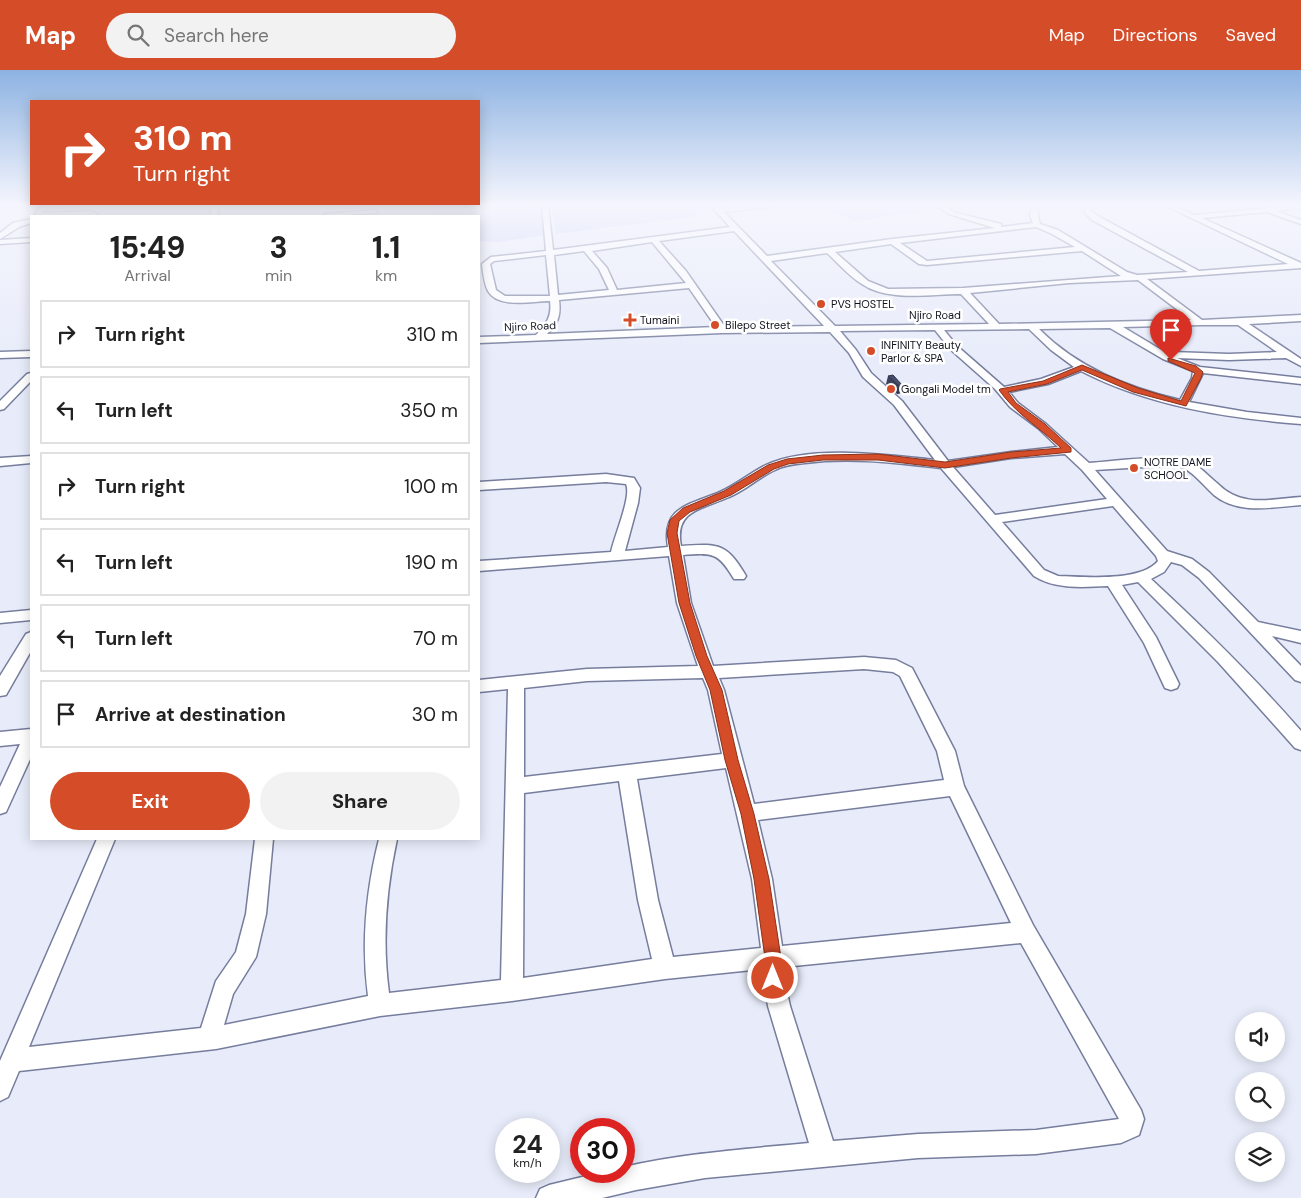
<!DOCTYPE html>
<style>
body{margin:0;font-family:"DM Sans",sans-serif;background:#f2f2f2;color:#222;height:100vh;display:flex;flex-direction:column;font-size:19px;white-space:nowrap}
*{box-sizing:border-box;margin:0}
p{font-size:16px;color:#767676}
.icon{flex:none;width:28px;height:28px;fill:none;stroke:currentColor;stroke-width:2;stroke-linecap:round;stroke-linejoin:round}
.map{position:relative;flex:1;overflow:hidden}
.drawer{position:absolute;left:30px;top:145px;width:450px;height:625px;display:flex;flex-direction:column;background:#fff;border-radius:0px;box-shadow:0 2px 12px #0003}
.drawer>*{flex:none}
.guide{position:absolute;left:30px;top:30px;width:450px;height:105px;border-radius:0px;box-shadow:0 2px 12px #0003;background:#d54c29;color:#fff;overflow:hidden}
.fabs{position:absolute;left:1235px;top:942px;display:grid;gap:10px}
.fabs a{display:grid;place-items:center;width:50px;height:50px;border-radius:50%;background:#fff;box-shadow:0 2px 12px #0003;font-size:25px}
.speed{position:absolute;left:495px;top:1048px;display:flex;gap:10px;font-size:25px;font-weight:700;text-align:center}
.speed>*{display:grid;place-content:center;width:65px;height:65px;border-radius:50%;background:#fff;box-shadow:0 2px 12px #0003;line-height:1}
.speed small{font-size:12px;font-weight:400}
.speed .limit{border:8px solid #d22;background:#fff;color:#111}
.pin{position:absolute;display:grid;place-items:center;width:42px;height:42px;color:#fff;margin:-51px -21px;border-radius:50% 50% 50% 0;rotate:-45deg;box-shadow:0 0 5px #0007}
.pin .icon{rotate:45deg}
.me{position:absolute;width:55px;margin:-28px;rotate:0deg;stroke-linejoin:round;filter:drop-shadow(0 0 4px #0008)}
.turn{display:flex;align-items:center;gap:18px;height:105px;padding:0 20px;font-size:22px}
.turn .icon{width:65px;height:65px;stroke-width:2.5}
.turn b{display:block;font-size:35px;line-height:42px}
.eta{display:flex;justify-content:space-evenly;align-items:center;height:85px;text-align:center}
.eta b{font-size:30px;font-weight:700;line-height:35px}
.button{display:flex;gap:10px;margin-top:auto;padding:10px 20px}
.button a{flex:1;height:58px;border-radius:30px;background:#d54c29;color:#fff;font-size:20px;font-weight:700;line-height:58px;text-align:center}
.button a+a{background:#f2f2f2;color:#222}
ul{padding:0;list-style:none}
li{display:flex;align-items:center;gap:15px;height:68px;margin:0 10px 8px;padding:0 10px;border:2px solid #e0e0e0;border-radius:0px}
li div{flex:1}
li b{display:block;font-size:19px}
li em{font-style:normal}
header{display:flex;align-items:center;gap:30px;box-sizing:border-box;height:70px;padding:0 25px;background:#d54c29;color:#fff}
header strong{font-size:24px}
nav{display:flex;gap:28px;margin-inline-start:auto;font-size:18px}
.search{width:350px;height:45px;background:#f2f2f2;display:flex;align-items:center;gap:12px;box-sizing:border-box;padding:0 18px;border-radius:28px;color:#767676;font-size:19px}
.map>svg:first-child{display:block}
.green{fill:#c8d1f7}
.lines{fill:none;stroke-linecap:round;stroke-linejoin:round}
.minor-casing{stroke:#767d9d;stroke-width:3}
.minor{fill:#fff;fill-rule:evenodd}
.wall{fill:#3d425c}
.shaded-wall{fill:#32364b}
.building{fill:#474d6b;stroke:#32364b}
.route{fill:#d54c29;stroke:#8a311b}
.poi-dot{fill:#d54c29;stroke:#fff;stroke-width:2}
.labels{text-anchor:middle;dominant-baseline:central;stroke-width:5;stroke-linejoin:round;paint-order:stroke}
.far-poi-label{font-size:11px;fill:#10121e;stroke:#fff;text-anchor:start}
.far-street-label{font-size:11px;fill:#10121e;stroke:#fff}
</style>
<header>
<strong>Map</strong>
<div class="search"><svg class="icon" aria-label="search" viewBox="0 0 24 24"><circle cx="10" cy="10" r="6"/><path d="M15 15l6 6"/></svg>Search here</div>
<nav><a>Map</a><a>Directions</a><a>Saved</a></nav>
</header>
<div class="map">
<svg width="1301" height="1128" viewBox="0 0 1301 1128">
<rect width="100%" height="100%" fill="#e8ecfa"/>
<!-- green -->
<g class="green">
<path d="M426 135H541L546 165 498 172 479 171V146H431Z"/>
<path d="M552 135H692L699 146 556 164Z"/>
<path d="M816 135H930L934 137 918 142 921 144 910 145 902 143 868 150 853 151 839 143 831 144Z"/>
</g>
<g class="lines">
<!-- minor casing -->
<g class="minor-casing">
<g id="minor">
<path d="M42 135H49L43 143 92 141 100 146 36 145 35 144Z"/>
<path d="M213 135H220L217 146H210Z"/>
<path d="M542 135H548L553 180 730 157 710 135H717L720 139 741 135H785L724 142 767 186 892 169 995 158 949 144 935 135H943L953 142 1001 154V157L1033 153 1030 146 1032 135H1038V146L1040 154 1058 160 1127 202 1137 205 1188 202 1092 150 1084 142 1087 135H1094L1091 141 1098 146 1199 201 1288 194 1164 135H1173L1194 145 1301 135V138L1276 141 1301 150V154L1267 142 1202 148 1301 193V198L1147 209 1202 250 1301 245V251L1249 254 1301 289V296L1286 288 1229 290 1177 288 1200 297 1301 308V314L1203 303 1189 332 1247 342 1301 348V354C1226 348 1149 336 1081 301L1048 314 1009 322 1018 333 1046 354 1089 393C1107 392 1172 384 1185 389 1198 394 1207 405 1218 414 1242 438 1270 429 1301 427V435C1273 437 1238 445 1214 425 1202 414 1193 401 1178 395L1095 400 1167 481 1192 489 1209 502 1258 552 1301 561V573L1272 566 1301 596V612L1295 610 1199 508 1182 495 1171 492 1164 502 1151 509C1203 557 1254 607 1301 661V680L1295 678 1218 592 1138 512 1122 515 1156 567 1179 614 1177 618 1171 620 1165 618 1144 573 1108 516C1084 517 1056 520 1034 506L941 398C896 393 851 387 805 393 795 394 784 395 775 400 759 407 746 420 729 427 702 439 674 440 681 476 718 474 726 472 746 506L744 509H734C718 482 713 483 683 485L691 533 713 596 864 587 896 590 912 598 955 681 964 716 1033 855 1141 1040 1144 1049 1139 1065 1121 1073 1036 1084 918 1088 705 1108 636 1120 602 1128H536L540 1119 549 1115 607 1101H624V1097C685 1083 747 1079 809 1073L768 936 762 899 665 909 512 931 380 946 216 979 19 1001 8 1027 0 1031V991L97 769H115L29 977 201 958 216 911 236 882 246 844 255 769H273L266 844 256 887 233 924 224 955 368 926C361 873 366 821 379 769H397C386 820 382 871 389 923L501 910 508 619 479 622V610L587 599 698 596 677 533 669 486 479 501V491L611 482C614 467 632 426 626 414L606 412 479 420V412L606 404 634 408 640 418 638 433 625 481 668 477C661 437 689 435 720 422 736 415 750 403 766 395 809 374 889 385 935 390L894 335 863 307 849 283 830 262 722 263 479 273V267L536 265C547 253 552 247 550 231 533 231 498 239 488 221 484 213 483 203 482 194L491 187 546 181ZM1036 157 1052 164 1075 177 927 191 900 173ZM734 161 824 256 725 257 686 201 659 171ZM652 172 686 213 617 220 607 198 592 181ZM891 174 919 194 927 195 1082 181 1121 206 963 218 888 219 868 211 835 182ZM584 181 599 199 609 220 558 225 554 185ZM827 183C838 193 849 206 862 214 888 232 931 224 961 224L989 254 835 256 771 191ZM546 185 550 226H505L496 220 490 194 494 191ZM1138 210 1191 250 999 254 970 223 1069 213ZM689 218 716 257 547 264C558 253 561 246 559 230ZM1201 255H1238L1277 282 1229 284 1172 282 1168 284 1123 257ZM1110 258 1163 289 1193 301 1192 308 1180 330C1127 317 1078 298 1039 259ZM1029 259 1051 280 1074 297 1041 309 1004 317 957 276 944 260ZM935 260 951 280 995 319 1010 337 1038 358 1058 377 1011 382 948 391 902 331 871 303 856 280 840 261ZM1065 384 1082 400 1107 429 995 445 953 397 1011 388ZM1113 436 1156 486 1158 491C1141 512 1084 507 1058 506L1044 500 1002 452ZM864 599 893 602 900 606 937 681 944 710 754 734 724 620 719 608ZM703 608 708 620 722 684 524 707V618L587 611ZM726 698 752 809 761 878 673 887 658 830 637 709ZM619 711 638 830 652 889 523 908 524 723ZM950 726 1011 853 782 876 772 809 758 750ZM1021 873 1119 1049 1036 1060 918 1064 833 1071 790 936 784 908V897Z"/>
<path d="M375 140 377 141V143L322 146 326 144Z"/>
<path d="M31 149V153L19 157 0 169V163L13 153Z"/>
<path d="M31 168V172L0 174V170Z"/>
<path d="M31 281V287L0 288V282Z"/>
<path d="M31 303V311L4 339 0 340V331L27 304Z"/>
<path d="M31 386V393L0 396V388Z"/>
<path d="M31 540V550L0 553V543Z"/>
<path d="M31 562V581L6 625 0 626V606L26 564Z"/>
<path d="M31 659V687L6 742 0 744V717L20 674 0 676V662Z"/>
</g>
</g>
<!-- minor -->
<use href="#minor" class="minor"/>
</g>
<!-- wall -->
<path class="wall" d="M888 306 903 316 901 323 897 324 886 314Z"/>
<!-- shaded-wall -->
<path class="shaded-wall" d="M899 316H903L901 323 897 324Z"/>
<!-- building -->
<path class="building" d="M893 305 903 316H899L888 306Z"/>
<!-- sky -->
<linearGradient id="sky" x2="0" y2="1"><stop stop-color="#8db2e2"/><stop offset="0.46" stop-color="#f5f6fd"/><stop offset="1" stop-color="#f5f6fd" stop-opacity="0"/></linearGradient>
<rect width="1301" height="293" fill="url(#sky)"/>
<!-- route -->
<path class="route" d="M1168 288 1196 296 1203 302 1201 308 1186 336 1133 322 1082 300 1047 314 1008 322 1016 333 1045 354 1071 378V382L1011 388 945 398 878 390H823L788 394 774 399 731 425 690 442 679 451 677 463 690 533 707 586 722 620 738 690 754 744 769 809 781 888V908L778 914 773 917 767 914 764 908 765 888 754 809 741 744 725 690 710 620 696 586 679 533 667 463 670 450 683 438 724 421 768 395 787 389 823 385 878 384 945 392 1011 382 1061 378C1040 358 1015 343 999 320L1000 319 1043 311 1082 295 1138 318 1181 331 1195 303 1168 291Z"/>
<!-- markers -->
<g class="poi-dot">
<circle cx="821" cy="234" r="5"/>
<path d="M627.5 242.5h5v5h5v5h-5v5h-5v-5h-5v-5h5z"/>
<circle cx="715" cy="255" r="5"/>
<circle cx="871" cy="281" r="5"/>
<circle cx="891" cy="319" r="5"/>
<circle cx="1134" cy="398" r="5"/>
</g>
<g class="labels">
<!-- far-poi labels -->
<g class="far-poi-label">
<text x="831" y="234">PVS HOSTEL</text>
<text x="640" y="250">Tumaini</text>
<text x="725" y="255">Bilepo Street</text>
<text x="881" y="275">INFINITY Beauty<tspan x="881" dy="13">Parlor &amp; SPA</tspan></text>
<text x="901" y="319">Gongali Model tm</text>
<text x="1144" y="392">NOTRE DAME<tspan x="1144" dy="13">SCHOOL</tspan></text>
</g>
<!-- far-street labels -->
<g class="far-street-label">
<text x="935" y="245">Njiro Road</text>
<text transform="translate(530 256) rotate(-2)">Njiro Road</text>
</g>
</g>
</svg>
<div class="fabs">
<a><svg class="icon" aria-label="sound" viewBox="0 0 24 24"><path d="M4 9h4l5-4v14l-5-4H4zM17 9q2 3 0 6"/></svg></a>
<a><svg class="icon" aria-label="search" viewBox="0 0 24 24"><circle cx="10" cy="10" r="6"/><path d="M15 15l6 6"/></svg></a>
<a><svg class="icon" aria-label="layers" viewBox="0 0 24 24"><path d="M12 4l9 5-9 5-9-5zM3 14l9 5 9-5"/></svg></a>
</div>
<div class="speed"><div>24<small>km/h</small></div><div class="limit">30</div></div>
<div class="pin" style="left:1171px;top:290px;background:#d93025"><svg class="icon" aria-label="arrive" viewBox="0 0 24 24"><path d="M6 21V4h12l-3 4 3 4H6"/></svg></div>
<svg class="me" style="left:773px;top:908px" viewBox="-20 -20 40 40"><circle r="17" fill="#d54c29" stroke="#fff" stroke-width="3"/><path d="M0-11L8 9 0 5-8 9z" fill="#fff"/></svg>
<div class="guide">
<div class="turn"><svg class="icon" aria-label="right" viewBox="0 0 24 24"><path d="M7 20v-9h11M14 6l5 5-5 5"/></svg><div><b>310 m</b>Turn right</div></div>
</div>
<section class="drawer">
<div class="eta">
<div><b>15:49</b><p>Arrival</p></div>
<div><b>3</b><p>min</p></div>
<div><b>1.1</b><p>km</p></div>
</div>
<ul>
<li><svg class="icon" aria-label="right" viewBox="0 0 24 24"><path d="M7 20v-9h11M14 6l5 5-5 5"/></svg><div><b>Turn right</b></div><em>310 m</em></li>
<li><svg class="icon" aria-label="left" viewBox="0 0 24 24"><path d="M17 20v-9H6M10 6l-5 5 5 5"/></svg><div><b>Turn left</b></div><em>350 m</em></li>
<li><svg class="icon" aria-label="right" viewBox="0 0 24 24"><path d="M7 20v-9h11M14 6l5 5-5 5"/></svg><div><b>Turn right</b></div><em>100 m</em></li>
<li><svg class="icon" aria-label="left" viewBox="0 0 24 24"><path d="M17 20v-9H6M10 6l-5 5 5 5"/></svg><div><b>Turn left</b></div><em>190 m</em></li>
<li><svg class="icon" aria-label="left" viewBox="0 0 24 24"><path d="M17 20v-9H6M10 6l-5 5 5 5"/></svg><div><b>Turn left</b></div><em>70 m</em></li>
<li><svg class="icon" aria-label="arrive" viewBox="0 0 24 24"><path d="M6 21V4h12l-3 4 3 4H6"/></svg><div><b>Arrive at destination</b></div><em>30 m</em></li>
</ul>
<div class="button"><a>Exit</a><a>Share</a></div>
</section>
</div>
